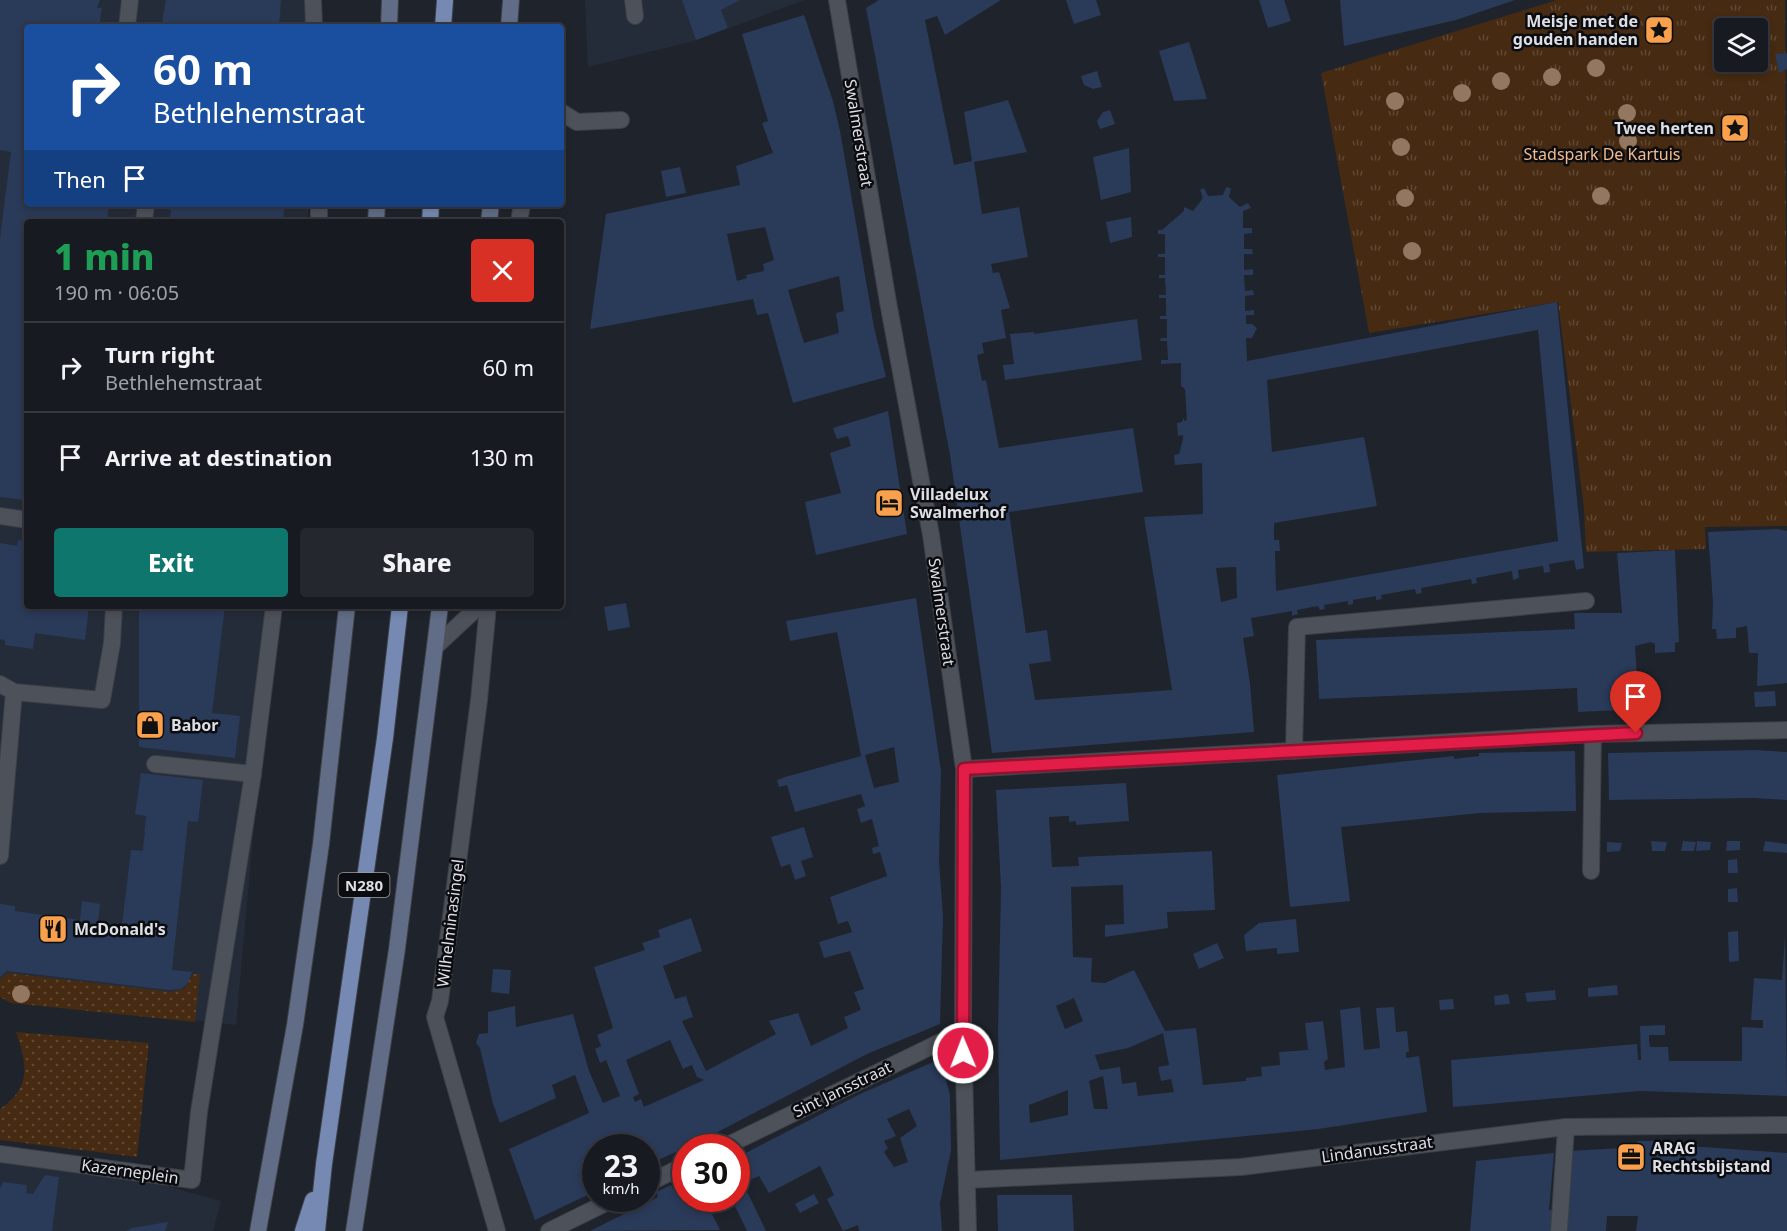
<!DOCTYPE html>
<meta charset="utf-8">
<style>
body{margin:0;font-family:"Noto Sans",sans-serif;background:#24272d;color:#f1f3f6;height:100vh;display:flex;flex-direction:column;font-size:22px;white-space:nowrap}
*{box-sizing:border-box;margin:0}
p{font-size:20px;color:#9ea1a5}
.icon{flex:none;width:33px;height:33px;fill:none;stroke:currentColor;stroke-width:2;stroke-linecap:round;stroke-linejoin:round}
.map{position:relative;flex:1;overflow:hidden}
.details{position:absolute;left:24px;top:219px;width:540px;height:390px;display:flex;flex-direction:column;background:#171a20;border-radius:6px;box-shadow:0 3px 9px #0003,0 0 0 2px #36383e}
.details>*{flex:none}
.guide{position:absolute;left:24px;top:24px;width:540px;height:183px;border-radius:6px;box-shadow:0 3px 9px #0003,0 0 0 2px #36383e;background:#1a4fa0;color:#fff;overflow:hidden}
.tools{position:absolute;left:1714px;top:18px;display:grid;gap:12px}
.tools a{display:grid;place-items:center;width:54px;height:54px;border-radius:6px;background:#171a20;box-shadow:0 3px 9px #0003,0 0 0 2px #36383e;font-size:30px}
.speed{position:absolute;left:582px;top:1134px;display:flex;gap:12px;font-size:30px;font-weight:700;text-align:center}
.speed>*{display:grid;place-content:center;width:78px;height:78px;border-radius:50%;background:#171a20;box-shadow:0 3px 9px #0003,0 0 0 2px #36383e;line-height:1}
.speed small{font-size:15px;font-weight:400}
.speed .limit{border:9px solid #d22;background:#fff;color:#111}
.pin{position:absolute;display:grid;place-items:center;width:51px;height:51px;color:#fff;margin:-62px -26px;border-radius:50% 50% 50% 0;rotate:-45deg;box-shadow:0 0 6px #0007}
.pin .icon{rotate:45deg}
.me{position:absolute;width:66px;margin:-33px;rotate:359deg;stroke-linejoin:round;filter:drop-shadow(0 0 4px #0008)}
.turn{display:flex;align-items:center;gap:21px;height:126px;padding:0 30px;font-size:27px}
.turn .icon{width:78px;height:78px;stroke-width:2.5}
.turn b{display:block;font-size:42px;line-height:51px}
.then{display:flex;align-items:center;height:57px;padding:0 30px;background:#0003;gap:12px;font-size:22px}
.round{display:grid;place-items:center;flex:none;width:63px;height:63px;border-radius:6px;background:#24272d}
.head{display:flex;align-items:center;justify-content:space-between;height:102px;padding:0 30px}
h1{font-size:36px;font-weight:800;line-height:45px;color:#1e9e55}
.primary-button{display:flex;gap:12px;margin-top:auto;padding:12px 30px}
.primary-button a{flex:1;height:69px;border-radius:6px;background:#0f766e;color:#fff;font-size:24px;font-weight:800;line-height:69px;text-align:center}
.primary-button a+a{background:#24272d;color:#f1f3f6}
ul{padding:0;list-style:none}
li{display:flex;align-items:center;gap:18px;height:90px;padding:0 30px;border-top:2px solid #36383e}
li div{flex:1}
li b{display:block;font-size:22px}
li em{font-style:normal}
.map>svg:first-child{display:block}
.built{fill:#252c39}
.grass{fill:url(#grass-dots)}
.park{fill:url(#park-tufts);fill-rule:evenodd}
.building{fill:#2a3a59;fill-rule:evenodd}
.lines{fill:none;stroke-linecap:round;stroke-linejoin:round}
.service-casing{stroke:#3c3f45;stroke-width:18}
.pedestrian-casing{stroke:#3c3f45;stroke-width:18}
.minor-casing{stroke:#3c3f45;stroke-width:18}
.secondary-casing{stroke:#3c3f45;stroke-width:18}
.primary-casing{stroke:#3c3f45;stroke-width:18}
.service{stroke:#4d515a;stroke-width:16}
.pedestrian{stroke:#4d515a;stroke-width:16}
.minor{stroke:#4d515a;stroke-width:16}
.secondary{stroke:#616d86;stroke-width:16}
.primary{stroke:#7589b2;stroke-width:16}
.tree{fill:#947761}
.route-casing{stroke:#92132f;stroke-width:15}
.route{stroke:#e11d48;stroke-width:10}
.labels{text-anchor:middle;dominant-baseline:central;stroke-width:5;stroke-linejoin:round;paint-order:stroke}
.shield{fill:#0b0c10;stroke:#9ea0a5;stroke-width:1.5}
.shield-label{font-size:15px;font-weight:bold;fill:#dddfe5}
.poi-label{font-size:16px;font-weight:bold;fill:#dddfe5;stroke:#0b0c10;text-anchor:start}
.street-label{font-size:16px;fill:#dddfe5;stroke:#0b0c10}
.park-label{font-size:16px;fill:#f3bb8d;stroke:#0b0c10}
</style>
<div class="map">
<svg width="1787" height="1231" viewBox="0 0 1787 1231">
<defs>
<pattern id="grass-dots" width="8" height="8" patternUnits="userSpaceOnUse" patternTransform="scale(1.5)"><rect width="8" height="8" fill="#462a11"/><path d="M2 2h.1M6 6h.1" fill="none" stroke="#604834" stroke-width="1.8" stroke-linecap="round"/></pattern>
<pattern id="park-tufts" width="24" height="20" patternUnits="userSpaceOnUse" patternTransform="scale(1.5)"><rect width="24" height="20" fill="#462a11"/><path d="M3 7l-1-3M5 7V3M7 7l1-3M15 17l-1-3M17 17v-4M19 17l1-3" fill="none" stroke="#604834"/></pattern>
</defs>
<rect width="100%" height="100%" fill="#1f232b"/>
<!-- built -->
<g class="built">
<path d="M0 0H305L306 27H27V204H308V222H27V606H274L236 1025 0 997Z"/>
<path d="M585 0H805L694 41 588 67Z"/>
<path d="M0 1161 159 1184 221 1201 213 1231H0Z"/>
</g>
<!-- grass -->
<g class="grass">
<path d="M8 973 171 992 184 989 193 974H200L195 1022 11 1003 0 997V979Z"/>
<path d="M16 1032 149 1043 137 1157 0 1140V1109C32 1088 27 1064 16 1032Z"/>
</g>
<!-- park -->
<path class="park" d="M1557 0H1785L1787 526 1705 527 1706 549 1586 552 1584 509 1558 302 1369 333 1321 73ZM1725 28H1758V62H1725Z"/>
<!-- building -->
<g class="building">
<path d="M0 0H100L97 8H102L99 27H27V204H109L107 222H27V500L0 497V238L11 152 0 150Z"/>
<path d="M166 0H281L279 27H161Z"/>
<path d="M682 0H740L721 10 728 28 696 40Z"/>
<path d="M879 0H1001L945 35 937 16 925 20 954 165 972 161 964 112 1008 100 1027 152 974 162 982 214 1019 207 1028 257 991 264 993 273 999 272 1010 308 1001 310 1006 338 982 343 984 353 977 355 982 381 986 380 999 448 1133 428 1143 492 1009 512 1026 633 1047 630 1051 661 1029 664 1035 700 1172 690 1144 517 1203 514 1202 463 1175 465 1174 455 1179 454 1183 439V435L1178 436 1177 423 1182 422 1184 417V421L1187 420 1185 389 1181 386V363L1161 364V360H1168L1167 341H1160L1161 338H1167V319H1160V316H1166V298H1159V295H1166L1165 278H1159V275H1165V257H1158V254H1165V234H1158V230H1162L1184 211V207L1193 211 1203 198 1200 190 1204 188 1208 196 1223 195 1226 187 1231 188 1229 197 1240 207 1248 203 1251 208 1243 211V228H1252V233L1244 234V249H1252L1253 254H1244V270L1253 269V275H1244L1245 291 1253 290 1254 295 1245 296V311L1254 310V315H1246V324H1252L1257 328 1252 338H1246L1247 361 1557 302 1584 568 1576 570 1574 560 1549 564 1550 572 1544 573 1543 566 1518 570 1519 578 1513 580 1512 571 1476 578 1477 583 1472 584 1471 579 1421 588 1422 593 1416 594 1415 589 1381 595 1382 599 1376 600V596L1353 600V604L1348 605V601L1324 605 1325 609 1320 610 1318 606 1297 610 1298 614 1292 616V611L1251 618 1254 636 1243 638 1250 683 1254 732 992 753 950 455 866 8ZM1538 330 1558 541 1276 591 1275 551H1280L1279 540H1274V523L1377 506 1364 437 1272 452 1267 380ZM1236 567 1237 598 1221 602 1216 568Z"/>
<path d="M1066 0H1096L1101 15 1074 24Z"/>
<path d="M1259 0H1284L1291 21 1268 28Z"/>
<path d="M1340 0H1515L1456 20 1344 46Z"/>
<path d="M804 15 833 101 840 131 874 327 886 377 793 403 768 313 757 315 753 299 590 329 606 214 740 185 736 166 773 153 762 123 768 121 742 34ZM765 227 774 260 763 264 764 271 746 275 747 278 737 281 727 234ZM839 276 844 311 836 313 839 333 804 343 788 290Z"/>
<path d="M1189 42 1207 99 1174 101 1159 51Z"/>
<path d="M1787 53V69L1779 73 1775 54Z"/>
<path d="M1097 71 1102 87 1093 89 1084 85 1081 76Z"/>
<path d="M1110 110 1115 124 1100 129 1097 121 1103 112Z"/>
<path d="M1129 148 1131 192 1101 200 1093 157Z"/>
<path d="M680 167 686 193 666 197 661 171Z"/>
<path d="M165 204H285L283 219 293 222H169L171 210 164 209Z"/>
<path d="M1131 217 1132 237 1110 243 1106 222Z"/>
<path d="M1137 319 1142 360 1005 380 1003 365 1014 364 1010 334 1034 332V334Z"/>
<path d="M888 411 907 534 816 555 805 502 841 493 830 453 851 446 848 436 837 439 833 428Z"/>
<path d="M1778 529 1787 531V683L1757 686 1758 653H1749L1747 626 1736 628V638L1717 639 1716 629H1712L1713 603 1708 532Z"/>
<path d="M18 540 27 541V606H89L85 640 35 633 33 649 5 645V640L0 639V543L17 546Z"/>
<path d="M1675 550 1679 642 1675 643V652L1655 653V644L1651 642 1635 646 1638 691 1621 692 1622 710 1578 712 1577 688 1319 699 1316 640 1575 629 1574 613H1622L1617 553Z"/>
<path d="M916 598 941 771 939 862 943 916 940 1024 867 1054 714 1134 646 1166V1148H608L605 1141 596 1145V1191L535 1220 509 1149 589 1113 575 1075 552 1085 556 1098 500 1123 493 1104 480 1048 476 1043 479 1034 488 1033V1012L515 1006 516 1027 573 1014 589 1071 603 1103 620 1096 606 1060 600 1063 595 1049 601 1046 597 1035 613 1028 594 967 645 950 642 943 660 937 658 930 691 918 702 951 663 966 675 999 686 996 693 1017 682 1021 706 1071 776 1034 769 1021 798 1013 811 1046 848 1028 844 1017 861 1010 854 992 864 989 850 951 824 958 819 942 852 932 848 921 838 924 830 897 887 876 880 852 873 854 872 848 879 846 872 819 861 823 857 809 865 806 861 794 795 812 787 785 779 787 777 780 785 777 861 756 837 632 790 641 786 621ZM894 747 899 782 874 788 865 755ZM670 1040 683 1069 692 1065 697 1077 704 1080 644 1107 641 1099 635 1102 633 1097 639 1094 626 1060Z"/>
<path d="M626 603 630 627 608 631 604 607Z"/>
<path d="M139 606H225L212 713 240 716 235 758 139 747Z"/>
<path d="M1775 691 1776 706 1755 707 1754 692Z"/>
<path d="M1755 750 1787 752V800L1753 798 1609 800 1608 753Z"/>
<path d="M1575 751 1576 811 1480 813 1341 827 1350 901 1290 907 1277 775 1454 756V759L1479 756V753Z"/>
<path d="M141 773 203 780 198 822 188 821 172 970 192 972 188 983 181 989 169 990 7 971 0 977V904L15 906V911L80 920 82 901 100 904 98 922 122 925 131 850 143 851 146 816 135 814Z"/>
<path d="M1126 783 1129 821 1076 825V821L1069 822V816L1049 817 1052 867 1079 866 1078 857 1212 851 1215 910 1167 912 1168 928 1105 937V925L1124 924 1123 885 1071 887 1073 957 1092 958 1091 982 1105 983 1134 970 1165 1031 1196 1028 1203 1085 1246 1081V1078L1262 1076 1261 1067 1280 1065 1279 1052 1308 1050 1305 1023 1323 1021 1328 1059 1324 1062 1325 1070 1345 1067 1340 1010 1360 1007 1364 1050 1380 1048 1376 1008 1394 1007 1396 1032 1407 1031 1409 1052H1406V1058L1419 1056 1427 1112 1319 1129 1000 1160 998 1030 1001 888 996 790ZM1074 998 1083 1021 1065 1029 1056 1006ZM1163 1033 1169 1065 1158 1067 1161 1081 1171 1079 1174 1092 1138 1096 1136 1082 1122 1084 1120 1067 1100 1070 1095 1055 1128 1048ZM1103 1076 1108 1109H1094L1089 1081ZM1068 1090V1115L1030 1123 1029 1105Z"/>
<path d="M804 827 813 857 801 861 806 876 795 880 790 864 781 867 771 837Z"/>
<path d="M1651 841 1667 842 1665 851H1652Z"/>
<path d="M1683 841 1696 842 1694 851H1681Z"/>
<path d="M1697 841 1711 842 1710 850 1696 851Z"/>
<path d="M1727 841H1740V850L1726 851Z"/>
<path d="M1765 841 1787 844V853L1763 851Z"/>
<path d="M1607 842 1622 843 1620 851 1607 852Z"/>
<path d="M1737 859 1738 873H1728V860Z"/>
<path d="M1737 888 1738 902H1728V889Z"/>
<path d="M1296 919 1299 952 1277 954V948L1246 951 1244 935 1259 923Z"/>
<path d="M1738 931 1739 961 1729 962 1728 932Z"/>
<path d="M1785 935 1787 1096 1641 1091 1453 1107 1451 1060 1637 1044 1638 1060H1641L1640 1026 1665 1025V1035H1649V1041L1650 1047H1668L1669 1061H1742V1027L1763 1028V1020H1751L1754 978 1782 980Z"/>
<path d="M1217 943 1224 958 1199 969 1193 954Z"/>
<path d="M493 969 511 970 509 994 491 992Z"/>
<path d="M1617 985 1618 995 1588 997V988Z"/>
<path d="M1555 990 1556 1000 1527 1002 1525 993Z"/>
<path d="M1508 994 1510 1004 1495 1005 1494 996Z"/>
<path d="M1453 999 1454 1009 1440 1010 1439 1000Z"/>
<path d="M940 1059 950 1095 951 1151 940 1203 942 1231H859L858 1225 843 1231 827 1199 834 1195 820 1166 769 1193 759 1176 743 1183 766 1231H747L731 1198H736V1158L860 1094ZM909 1109 917 1126 900 1138 908 1162 894 1167 884 1152 888 1148 884 1141 896 1136 887 1119Z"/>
<path d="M1637 1141H1658V1147H1704L1787 1153V1231H1636L1638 1216H1607L1606 1231H1565L1569 1151 1638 1147Z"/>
<path d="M1554 1153 1549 1210H1552V1231H1470L1476 1161Z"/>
<path d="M45 1175 59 1177 52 1231H0V1189L3 1182 27 1185 26 1193 33 1194Z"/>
<path d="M686 1183V1198H713L706 1202 720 1230 590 1231 658 1197 656 1192 671 1185 673 1189Z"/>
<path d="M814 1194 819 1203 800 1213 795 1204Z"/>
<path d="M997 1195H1072L1074 1231H998Z"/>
<path d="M168 1222 165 1231H126L132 1228Z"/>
</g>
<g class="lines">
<!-- service casing -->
<g class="service-casing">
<g id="service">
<path d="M313 0 314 27"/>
<path d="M633 0 635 16"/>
<path d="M561 112 577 122 621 120"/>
<path d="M319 222V204"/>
<path d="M0 516 27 520"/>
<path d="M435 647 479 606"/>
<path d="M1294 751 1297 627 1586 601"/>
<path d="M155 764 253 774"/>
<path d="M1591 871 1593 734"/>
<path d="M199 1112 253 774 274 606"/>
</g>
</g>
<!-- pedestrian casing -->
<g class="pedestrian-casing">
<g id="pedestrian">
<path d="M127 27 130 0"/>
<path d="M144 222 146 204"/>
<path d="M0 684 14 692"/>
<path d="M0 856 14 692 102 700 112 643 114 606"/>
<path d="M1559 1231 1566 1127"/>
</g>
</g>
<!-- minor casing -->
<g class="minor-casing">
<g id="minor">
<path d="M837 0 888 302 931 535 964 769 963 1031 968 1231"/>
<path d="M519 222 522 204"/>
<path d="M488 606 479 700 440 1001 435 1017 497 1231"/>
<path d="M964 769 1593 734 1787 730"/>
<path d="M722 1148 963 1031"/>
<path d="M0 1154 192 1180 199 1112"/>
<path d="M967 1180 1241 1167 1566 1127 1787 1125"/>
<path d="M646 1184 686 1165"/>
<path d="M549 1231 616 1198"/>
</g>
</g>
<!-- secondary casing -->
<g class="secondary-casing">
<g id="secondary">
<path d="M389 27 390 0"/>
<path d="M509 27 511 0"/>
<path d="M376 222 377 204"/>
<path d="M489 222 491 204"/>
<path d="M258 1231 295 1025 321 844 347 606"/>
<path d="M354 1231 397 949 440 606"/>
</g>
</g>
<!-- primary casing -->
<g class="primary-casing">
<g id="primary">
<path d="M443 27 445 0"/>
<path d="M430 222 431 204"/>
<path d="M303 1231 313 1200"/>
<path d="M317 1231 324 1164 385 738 400 606"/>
</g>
</g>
<!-- service -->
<use href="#service" class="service"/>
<!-- pedestrian -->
<use href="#pedestrian" class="pedestrian"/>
<!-- minor -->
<use href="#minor" class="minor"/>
<!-- secondary -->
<use href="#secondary" class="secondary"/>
<!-- primary -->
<use href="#primary" class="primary"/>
</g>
<!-- trees -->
<g class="tree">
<circle cx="1596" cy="68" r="9"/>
<circle cx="1552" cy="77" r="9"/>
<circle cx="1501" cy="81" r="9"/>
<circle cx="1462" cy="93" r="9"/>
<circle cx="1395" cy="101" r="9"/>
<circle cx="1627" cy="113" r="9"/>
<circle cx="1628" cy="141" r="9"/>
<circle cx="1401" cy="147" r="9"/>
<circle cx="1601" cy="196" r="9"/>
<circle cx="1405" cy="198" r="9"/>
<circle cx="1412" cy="251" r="9"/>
<circle cx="21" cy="994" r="9"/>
</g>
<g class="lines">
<!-- route casing -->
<g class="route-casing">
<path id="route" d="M963 1053 964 769 1636 733"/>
</g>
<!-- route -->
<use href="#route" class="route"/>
</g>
<!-- icons -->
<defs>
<g id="sight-square" transform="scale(1.5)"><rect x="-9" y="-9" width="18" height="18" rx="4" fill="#f9a04c" stroke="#0b0c10"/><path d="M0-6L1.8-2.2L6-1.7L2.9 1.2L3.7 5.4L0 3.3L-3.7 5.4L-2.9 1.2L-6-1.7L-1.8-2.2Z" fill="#111"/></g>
<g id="hotel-square" transform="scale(1.5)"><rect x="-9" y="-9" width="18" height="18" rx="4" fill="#f9a04c" stroke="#0b0c10"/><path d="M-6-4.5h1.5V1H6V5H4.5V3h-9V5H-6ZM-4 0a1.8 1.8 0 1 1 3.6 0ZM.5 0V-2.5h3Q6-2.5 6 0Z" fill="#111"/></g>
<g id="shop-square" transform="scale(1.5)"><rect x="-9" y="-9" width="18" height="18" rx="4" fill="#f9a04c" stroke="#0b0c10"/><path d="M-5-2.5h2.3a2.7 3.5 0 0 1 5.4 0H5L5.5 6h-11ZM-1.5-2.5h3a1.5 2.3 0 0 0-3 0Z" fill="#111"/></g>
<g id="restaurant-square" transform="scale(1.5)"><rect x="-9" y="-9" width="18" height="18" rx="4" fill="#f9a04c" stroke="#0b0c10"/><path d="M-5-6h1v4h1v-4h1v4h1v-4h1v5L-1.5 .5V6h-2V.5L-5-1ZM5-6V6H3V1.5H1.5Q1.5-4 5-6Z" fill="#111"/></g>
<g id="office-square" transform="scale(1.5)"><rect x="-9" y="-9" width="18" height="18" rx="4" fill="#f9a04c" stroke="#0b0c10"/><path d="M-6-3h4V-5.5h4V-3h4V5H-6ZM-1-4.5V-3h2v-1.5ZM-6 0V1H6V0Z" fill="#111"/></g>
</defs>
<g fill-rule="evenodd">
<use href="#sight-square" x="1659" y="30"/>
<use href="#sight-square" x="1735" y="128"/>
<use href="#hotel-square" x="889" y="503"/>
<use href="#shop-square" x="150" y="725"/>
<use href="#restaurant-square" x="53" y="929"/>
<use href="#office-square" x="1631" y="1157"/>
</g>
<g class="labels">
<!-- shield labels -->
<rect class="shield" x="338.5" y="873" width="51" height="24" rx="4.5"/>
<g class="shield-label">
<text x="364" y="885">N280</text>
</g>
<!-- poi labels -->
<g class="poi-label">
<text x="1638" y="21" text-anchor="end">Meisje met de<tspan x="1638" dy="18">gouden handen</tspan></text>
<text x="1714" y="128" text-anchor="end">Twee herten</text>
<text x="910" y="494">Villadelux<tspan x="910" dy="18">Swalmerhof</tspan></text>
<text x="171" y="725">Babor</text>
<text x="74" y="929">McDonald's</text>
<text x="1652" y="1148">ARAG<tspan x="1652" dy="18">Rechtsbijstand</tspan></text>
</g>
<!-- street labels -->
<g class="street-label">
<text transform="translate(859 133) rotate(81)">Swalmerstraat</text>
<text transform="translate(942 612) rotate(82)">Swalmerstraat</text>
<text transform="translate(450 923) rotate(-83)">Wilhelminasingel</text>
<text transform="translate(842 1089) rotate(-26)">Sint Jansstraat</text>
<text transform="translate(1377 1149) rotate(-8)">Lindanusstraat</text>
<text transform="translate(130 1171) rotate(8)">Kazerneplein</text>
</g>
<!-- park labels -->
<g class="park-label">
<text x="1602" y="154">Stadspark De Kartuis</text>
</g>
</g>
</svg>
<div class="tools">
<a><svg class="icon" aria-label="layers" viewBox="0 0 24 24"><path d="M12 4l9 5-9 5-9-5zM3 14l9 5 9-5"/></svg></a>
</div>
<div class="speed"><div>23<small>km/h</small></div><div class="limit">30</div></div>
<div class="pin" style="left:1636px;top:733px;background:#d93025"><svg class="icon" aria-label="arrive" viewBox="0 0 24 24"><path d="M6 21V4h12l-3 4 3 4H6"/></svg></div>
<svg class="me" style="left:963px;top:1053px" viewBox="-20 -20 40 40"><circle r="17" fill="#e11d48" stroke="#fff" stroke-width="3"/><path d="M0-11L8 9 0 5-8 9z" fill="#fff"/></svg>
<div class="guide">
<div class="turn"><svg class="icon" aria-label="right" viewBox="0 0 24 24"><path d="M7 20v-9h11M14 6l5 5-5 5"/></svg><div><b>60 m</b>Bethlehemstraat</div></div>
<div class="then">Then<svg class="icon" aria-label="arrive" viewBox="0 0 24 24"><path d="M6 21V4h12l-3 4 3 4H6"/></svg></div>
</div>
<section class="details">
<div class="head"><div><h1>1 min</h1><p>190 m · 06:05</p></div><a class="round" style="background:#d93025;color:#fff"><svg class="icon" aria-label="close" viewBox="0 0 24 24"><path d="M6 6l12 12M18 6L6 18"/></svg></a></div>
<ul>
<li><svg class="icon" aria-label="right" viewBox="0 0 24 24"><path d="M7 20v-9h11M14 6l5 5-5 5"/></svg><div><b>Turn right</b><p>Bethlehemstraat</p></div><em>60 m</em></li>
<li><svg class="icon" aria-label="arrive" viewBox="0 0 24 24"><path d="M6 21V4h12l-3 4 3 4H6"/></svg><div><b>Arrive at destination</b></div><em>130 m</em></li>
</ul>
<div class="primary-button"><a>Exit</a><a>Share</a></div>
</section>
</div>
